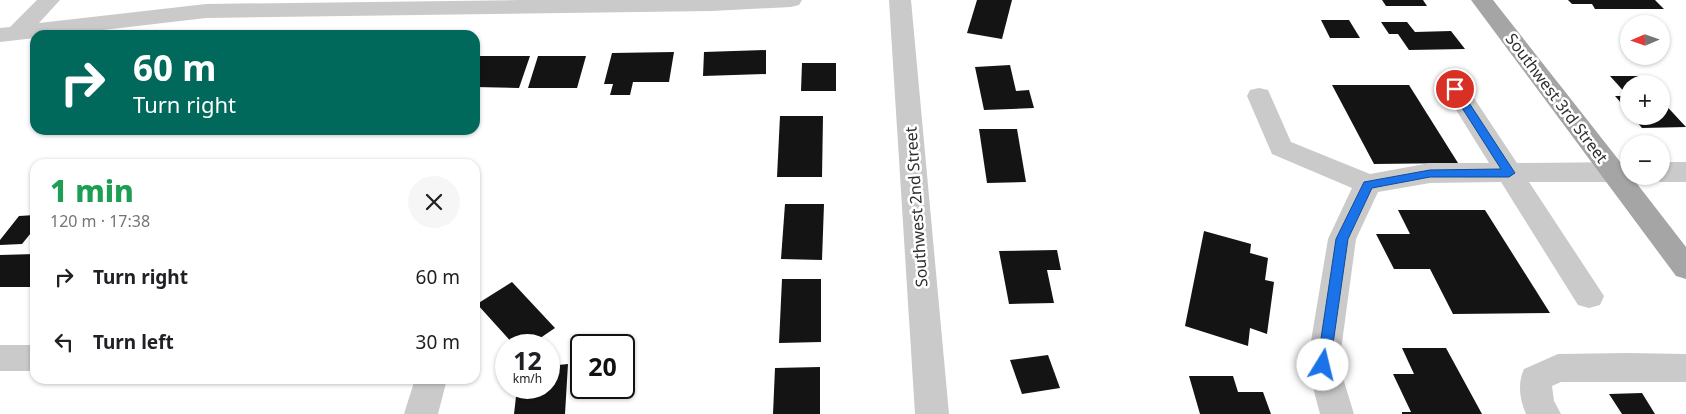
<!DOCTYPE html>
<meta charset="utf-8">
<style>
body{margin:0;font-family:"Noto Sans",sans-serif;background:#f6f6f6;color:#202124;height:100vh;display:flex;flex-direction:column;font-size:19px;white-space:nowrap}
*{box-sizing:border-box;margin:0}
p{font-size:16px;color:#757577}
.icon{flex:none;width:28px;height:28px;fill:none;stroke:currentColor;stroke-width:2;stroke-linecap:round;stroke-linejoin:round}
.map{position:relative;flex:1;overflow:hidden}
.sheet{position:absolute;left:30px;top:159px;width:450px;height:225px;display:flex;flex-direction:column;background:#fff;border-radius:15px;box-shadow:0 1px 4px #0004}
.sheet>*{flex:none}
.top-card{position:absolute;left:30px;top:30px;width:450px;height:105px;border-radius:15px;box-shadow:0 1px 4px #0004;background:#00695c;color:#fff;overflow:hidden}
.needle{width:32px;rotate:268deg}
.buttons{position:absolute;left:1620px;top:15px;display:grid;gap:10px}
.buttons a{display:grid;place-items:center;width:50px;height:50px;border-radius:50%;background:#fff;box-shadow:0 1px 4px #0004;font-size:25px}
.speed{position:absolute;left:495px;top:334px;display:flex;gap:10px;font-size:25px;font-weight:700;text-align:center}
.speed>*{display:grid;place-content:center;width:65px;height:65px;border-radius:50%;background:#fff;box-shadow:0 1px 4px #0004;line-height:1}
.speed small{font-size:12px;font-weight:400}
.speed .limit{border:2px solid #111;border-radius:8px;background:#fff;color:#111}
.pin{position:absolute;display:grid;place-items:center;width:42px;height:42px;color:#fff;margin:-21px;border:2px solid #fff;border-radius:50%;box-shadow:0 1px 5px #0007}
.me{position:absolute;width:55px;margin:-28px;rotate:9deg;stroke-linejoin:round;filter:drop-shadow(0 0 4px #0008)}
.turn{display:flex;align-items:center;gap:18px;height:105px;padding:0 20px;font-size:22px}
.turn .icon{width:65px;height:65px;stroke-width:2.5}
.turn b{display:block;font-size:35px;line-height:42px}
.round{display:grid;place-items:center;flex:none;width:52px;height:52px;border-radius:26px;background:#f6f6f6}
.overview{display:flex;align-items:center;justify-content:space-between;height:85px;padding:0 20px}
h1{font-size:30px;font-weight:800;line-height:38px;color:#1e9e55}
ul{padding:0;list-style:none}
li{display:flex;align-items:center;gap:15px;height:65px;padding:0 20px}
li div{flex:1}
li b{display:block;font-size:19px}
li em{font-style:normal}
.map>svg:first-child{display:block}
.building{fill:#141414}
.lines{fill:none;stroke-linecap:round;stroke-linejoin:round}
.minor{fill:#cacaca;fill-rule:evenodd}
.major{fill:#a5a5a5;fill-rule:evenodd}
.route{fill:#1a73e8;stroke:#114b97}
.labels{text-anchor:middle;dominant-baseline:central;stroke-width:5;stroke-linejoin:round;paint-order:stroke}
.street-label{font-size:16px;fill:#2d2d2d;stroke:#fff}
</style>
<div class="map">
<svg width="1686" height="414" viewBox="0 0 1686 414">
<rect width="100%" height="100%" fill="#fff"/>
<!-- building -->
<g class="building">
<path d="M977 0H1012L1002 39 967 33Z"/>
<path d="M1382 0H1423L1427 6H1386Z"/>
<path d="M1568 0H1655L1664 9H1595L1592 4H1572Z"/>
<path d="M1321 20H1349L1360 38H1330Z"/>
<path d="M1381 22H1407L1415 32 1451 31 1465 49 1409 50 1398 34H1389Z"/>
<path d="M766 50V74L703 76 704 52Z"/>
<path d="M674 52 669 82H633L630 95H610L613 84H604L612 53Z"/>
<path d="M475 56H530L519 88 475 87Z"/>
<path d="M538 56H586L577 88H528Z"/>
<path d="M802 63H836V91H801Z"/>
<path d="M1010 65 1016 91 1029 90 1034 108 984 110 975 67Z"/>
<path d="M1610 76H1639L1647 84H1629V112L1615 96H1628Z"/>
<path d="M1332 85H1409L1458 163 1374 164Z"/>
<path d="M1661 100 1686 127 1642 128 1632 116H1661Z"/>
<path d="M780 116H823L822 177H777Z"/>
<path d="M979 129H1017L1026 182 987 183Z"/>
<path d="M785 204H824L822 260 781 259Z"/>
<path d="M1398 210H1485L1550 313 1453 314 1430 269H1394L1376 234H1410Z"/>
<path d="M35 215V228L22 244 0 245V240L19 216Z"/>
<path d="M1204 231 1251 244 1250 253 1268 258 1265 280 1274 282 1267 334 1250 328 1248 346 1185 326Z"/>
<path d="M1057 250 1061 270H1047L1054 303 1009 304 999 251Z"/>
<path d="M35 254V287H0V255Z"/>
<path d="M782 279H821V342L779 343Z"/>
<path d="M512 282 555 328 530 345H514L477 304Z"/>
<path d="M1402 348H1446L1482 414H1402V412H1411L1393 374H1414Z"/>
<path d="M1048 355 1060 388 1022 394 1010 360Z"/>
<path d="M568 364 565 414H514L517 388H549V366Z"/>
<path d="M820 367V414H773L775 368Z"/>
<path d="M1189 376H1233L1238 392H1263L1271 414H1200Z"/>
<path d="M1642 393 1655 414H1622L1609 394Z"/>
</g>
<g class="lines">
<!-- minor -->
<g class="minor">
<path d="M37 0H60L39 23 206 4 520 0H802L799 5 791 7 712 11 206 18 60 35H35V38L0 42V28L10 27Z"/>
<path d="M889 0H911L949 414H915Z"/>
<path d="M1455 81 1464 83 1517 163 1629 162V176H1640L1638 179 1629 182H1529L1604 296 1600 305 1589 308 1578 305 1501 182 1430 183 1378 192 1356 239 1339 365 1354 414H1320L1307 365 1328 239 1352 188 1272 154 1247 96 1250 90 1259 88 1268 90 1291 142 1370 174 1430 163H1489L1443 89 1446 83Z"/>
<path d="M1661 162H1686V182H1661L1652 179 1650 176H1661Z"/>
<rect x="0" y="345" width="35" height="26"/>
<path d="M1627 353 1686 354V382H1561L1552 386 1554 401 1561 414H1526C1520 400 1517 384 1524 369L1558 354Z"/>
<path d="M415 379H447L438 414H404Z"/>
</g>
<!-- major -->
<path class="major" d="M1471 0H1493L1629 173V176H1631L1686 247V279L1676 276Z"/>
</g>
<!-- route -->
<path class="route" d="M1455 85 1458 86 1515 173 1509 177H1430L1372 188 1348 239 1330 365 1328 369 1323 370 1319 369 1317 365 1336 239 1364 182 1430 170 1501 169 1450 89Z"/>
<g class="labels">
<!-- street labels -->
<g class="street-label">
<text transform="translate(1557 98) rotate(53)">Southwest 3rd Street</text>
<text transform="translate(916 207) rotate(-94)">Southwest 2nd Street</text>
</g>
</g>
</svg>
<div class="buttons">
<a><svg class="needle" viewBox="-14 -14 28 28"><path d="M0-13l5 13h-10z" fill="#e53935"/><path d="M0 13l5-13h-10z" fill="#757577"/></svg></a>
<a>+</a>
<a>−</a>
</div>
<div class="speed"><div>12<small>km/h</small></div><div class="limit">20</div></div>
<div class="pin" style="left:1455px;top:89px;background:#d93025"><svg class="icon" aria-label="arrive" viewBox="0 0 24 24"><path d="M6 21V4h12l-3 4 3 4H6"/></svg></div>
<svg class="me" style="left:1323px;top:365px" viewBox="-20 -20 40 40"><circle r="19" fill="#fff"/><path d="M0-13L10 11 0 6-10 11z" fill="#1a73e8"/></svg>
<div class="top-card">
<div class="turn"><svg class="icon" aria-label="right" viewBox="0 0 24 24"><path d="M7 20v-9h11M14 6l5 5-5 5"/></svg><div><b>60 m</b>Turn right</div></div>
</div>
<section class="sheet">
<div class="overview"><div><h1>1 min</h1><p>120 m · 17:38</p></div><a class="round"><svg class="icon" aria-label="close" viewBox="0 0 24 24"><path d="M6 6l12 12M18 6L6 18"/></svg></a></div>
<ul>
<li><svg class="icon" aria-label="right" viewBox="0 0 24 24"><path d="M7 20v-9h11M14 6l5 5-5 5"/></svg><div><b>Turn right</b></div><em>60 m</em></li>
<li><svg class="icon" aria-label="left" viewBox="0 0 24 24"><path d="M17 20v-9H6M10 6l-5 5 5 5"/></svg><div><b>Turn left</b></div><em>30 m</em></li>
</ul>
</section>
</div>
